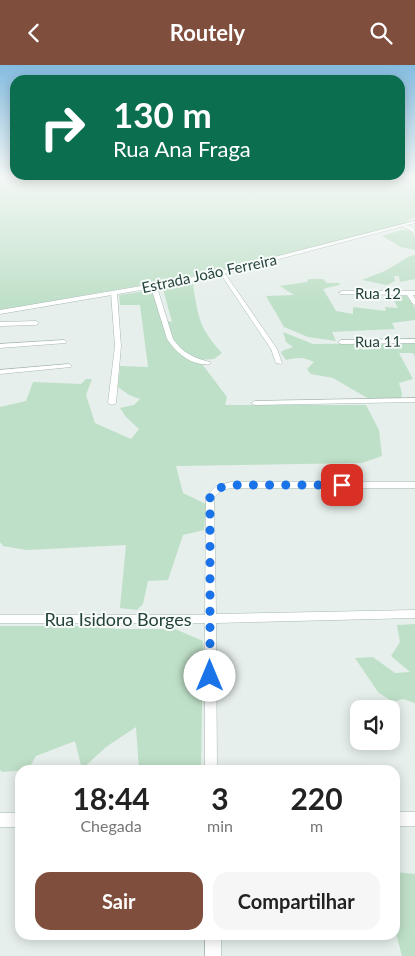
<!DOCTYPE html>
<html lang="pt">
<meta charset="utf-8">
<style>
body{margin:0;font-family:Lato,sans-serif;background:#f6f6f6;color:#222;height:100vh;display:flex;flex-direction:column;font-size:19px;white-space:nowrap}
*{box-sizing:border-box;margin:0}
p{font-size:16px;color:#767676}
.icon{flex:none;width:28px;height:28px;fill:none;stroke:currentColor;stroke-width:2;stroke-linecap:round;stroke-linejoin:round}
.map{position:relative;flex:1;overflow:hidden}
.side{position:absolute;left:15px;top:700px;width:385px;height:175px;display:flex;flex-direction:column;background:#fff;border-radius:15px;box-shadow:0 2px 12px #0003}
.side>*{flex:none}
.top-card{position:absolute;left:10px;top:10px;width:395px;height:105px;border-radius:15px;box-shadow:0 2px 12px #0003;background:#0b6e4f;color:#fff;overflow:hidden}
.buttons{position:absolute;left:350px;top:635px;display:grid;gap:10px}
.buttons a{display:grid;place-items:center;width:50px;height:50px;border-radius:10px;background:#fff;box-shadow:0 2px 12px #0003;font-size:25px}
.pin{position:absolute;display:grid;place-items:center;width:42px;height:42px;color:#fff;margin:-21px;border-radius:10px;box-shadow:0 2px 8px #0006}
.me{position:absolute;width:55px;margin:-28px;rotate:0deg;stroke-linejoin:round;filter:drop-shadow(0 0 4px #0008)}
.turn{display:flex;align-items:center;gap:18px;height:105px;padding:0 20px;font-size:22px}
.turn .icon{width:65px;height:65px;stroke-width:2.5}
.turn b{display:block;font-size:35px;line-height:42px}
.eta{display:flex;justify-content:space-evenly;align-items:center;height:85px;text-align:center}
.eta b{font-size:30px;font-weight:700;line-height:35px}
.button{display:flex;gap:10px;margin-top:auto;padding:10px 20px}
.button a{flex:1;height:58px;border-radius:15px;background:#804e3d;color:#fff;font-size:20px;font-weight:700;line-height:58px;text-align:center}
.button a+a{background:#f6f6f6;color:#222}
header{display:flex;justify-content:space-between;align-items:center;height:65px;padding:0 20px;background:#804e3d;color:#fff;font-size:22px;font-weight:700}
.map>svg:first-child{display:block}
.green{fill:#bfe0c8}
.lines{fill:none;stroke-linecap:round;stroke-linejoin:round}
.minor-casing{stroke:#a8b8b2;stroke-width:1}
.tertiary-casing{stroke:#a8b8b2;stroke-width:1}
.minor{fill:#fff;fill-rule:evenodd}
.tertiary{fill:#fff;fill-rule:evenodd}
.route{stroke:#1a73e8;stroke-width:9;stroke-dasharray:0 16.2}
.labels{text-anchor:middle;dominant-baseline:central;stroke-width:4;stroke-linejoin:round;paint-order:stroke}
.far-street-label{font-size:15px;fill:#24423a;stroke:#f7fbf9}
.street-label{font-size:18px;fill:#24423a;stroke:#f7fbf9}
</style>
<header><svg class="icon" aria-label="back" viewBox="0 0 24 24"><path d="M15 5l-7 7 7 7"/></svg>Routely<svg class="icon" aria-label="search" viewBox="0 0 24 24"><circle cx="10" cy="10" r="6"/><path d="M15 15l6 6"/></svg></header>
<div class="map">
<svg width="415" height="891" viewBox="0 0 415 891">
<rect width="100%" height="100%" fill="#e6efeb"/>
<!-- green -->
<g class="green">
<path d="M0 112H415V152L401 160 218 207 0 245Z"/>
<path d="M402 165 411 166 415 172V185L401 182 382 171Z"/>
<path d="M415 190V214L400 217 399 211H394L395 216 387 220 362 215 385 206 410 191Z"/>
<path d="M309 214H323L327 218H340L339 220 323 224 336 246 353 249V242L386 246 385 242 398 243 391 230 407 231 415 243V255L392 258 395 264 332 267 336 276 308 272 284 262 266 231 294 230 280 221 307 217Z"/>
<path d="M193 219C198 252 199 263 222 288L214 294 199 295 227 332 225 340H366L379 365 382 391 362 398 176 401 183 428 206 439 204 465 183 470 168 515 148 516 143 539 137 545 120 543 126 480 27 485 3 481 0 477V342L26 336 33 317 81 319 86 314H92L86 330 95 358 131 374 139 364 126 352 120 343 134 340 140 334 129 330 118 322 120 301 148 302 140 240H120L119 230 153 225 162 255 172 257 163 224Z"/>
<path d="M283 267 313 279 415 278V291L413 288H399L413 314 399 318 402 328 401 334H369L333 313 311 309 307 304 314 297C304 292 297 292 286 295L281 288 282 286 293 282 286 277Z"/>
<path d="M415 559V638L403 634 393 637 378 627 355 593 373 592 395 608 410 607 391 591 400 577 397 560Z"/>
<path d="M0 561H82L117 564H175L203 576 201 705H139L136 662 106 682 82 704 75 676 36 691 28 705 2 707 0 705Z"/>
<path d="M395 807 415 809V891H402L395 864Z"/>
</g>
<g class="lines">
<!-- minor casing -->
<g class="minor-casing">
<g id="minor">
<path d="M404 160C410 161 415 162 415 169L409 164 403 162Z"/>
<path d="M220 207H224L277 284 282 298 281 299 276 298 271 284 220 208Z"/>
<path d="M154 220 157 222 173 274C183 288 194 293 210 297V299C192 301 177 289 167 274L151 222Z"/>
<path d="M114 226 117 228 121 281 116 338 112 340 108 338 115 281 111 228Z"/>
<path d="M342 226H415V230H413L415 234V240L413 239 407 230 340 229 339 228Z"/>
<path d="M0 257 36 256 39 258 36 260 0 261Z"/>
<path d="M415 274V278L341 279 338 277 341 275Z"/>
<path d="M64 275 67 277 66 278 0 283V279Z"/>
<path d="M69 299 72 301 71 302 0 309V305Z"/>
<path d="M415 333V337L255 340 251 338 255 336Z"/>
<path d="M231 417H415V423H231L222 425 214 432 216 549 415 545V553L216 558 217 705H205V558H0V550H205L206 431 216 421Z"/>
<rect x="395" y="747" width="20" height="14"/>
<rect x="0" y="748" width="20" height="14"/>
<rect x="205" y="870" width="16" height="21"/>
</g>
</g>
<!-- tertiary casing -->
<g class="tertiary-casing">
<path id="tertiary" d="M415 156V158L200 215 0 249V245L200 211Z"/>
</g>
<!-- minor -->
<use href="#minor" class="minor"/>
<!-- tertiary -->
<use href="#tertiary" class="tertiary"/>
</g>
<!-- sky -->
<linearGradient id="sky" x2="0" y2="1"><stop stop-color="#84bce0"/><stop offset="0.47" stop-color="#f4f8f6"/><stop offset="1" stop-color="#f4f8f6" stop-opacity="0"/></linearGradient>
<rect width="415" height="237" fill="url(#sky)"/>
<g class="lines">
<!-- route -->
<path class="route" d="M210 611V431L219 423 231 420H342"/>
</g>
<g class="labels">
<!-- far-street labels -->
<g class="far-street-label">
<text transform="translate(209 208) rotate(-12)">Estrada João Ferreira</text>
<text x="378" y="228">Rua 12</text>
<text transform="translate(378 276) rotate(-1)">Rua 11</text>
</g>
<!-- street labels -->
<g class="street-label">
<text x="118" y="554">Rua Isidoro Borges</text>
</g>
</g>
</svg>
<div class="buttons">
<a><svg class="icon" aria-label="sound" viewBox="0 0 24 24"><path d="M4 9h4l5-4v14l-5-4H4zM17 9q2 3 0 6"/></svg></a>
</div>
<div class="pin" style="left:342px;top:420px;background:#d93025"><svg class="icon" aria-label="arrive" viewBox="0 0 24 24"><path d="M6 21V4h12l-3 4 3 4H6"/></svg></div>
<svg class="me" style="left:210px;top:611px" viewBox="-20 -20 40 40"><circle r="19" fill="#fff"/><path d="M0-13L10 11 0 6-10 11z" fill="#1a73e8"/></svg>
<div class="top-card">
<div class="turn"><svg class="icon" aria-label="right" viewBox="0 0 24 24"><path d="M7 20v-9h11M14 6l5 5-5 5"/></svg><div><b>130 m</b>Rua Ana Fraga</div></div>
</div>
<section class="side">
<div class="eta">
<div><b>18:44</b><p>Chegada</p></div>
<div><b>3</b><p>min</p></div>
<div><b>220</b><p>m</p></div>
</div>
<div class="button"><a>Sair</a><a>Compartilhar</a></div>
</section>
</div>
